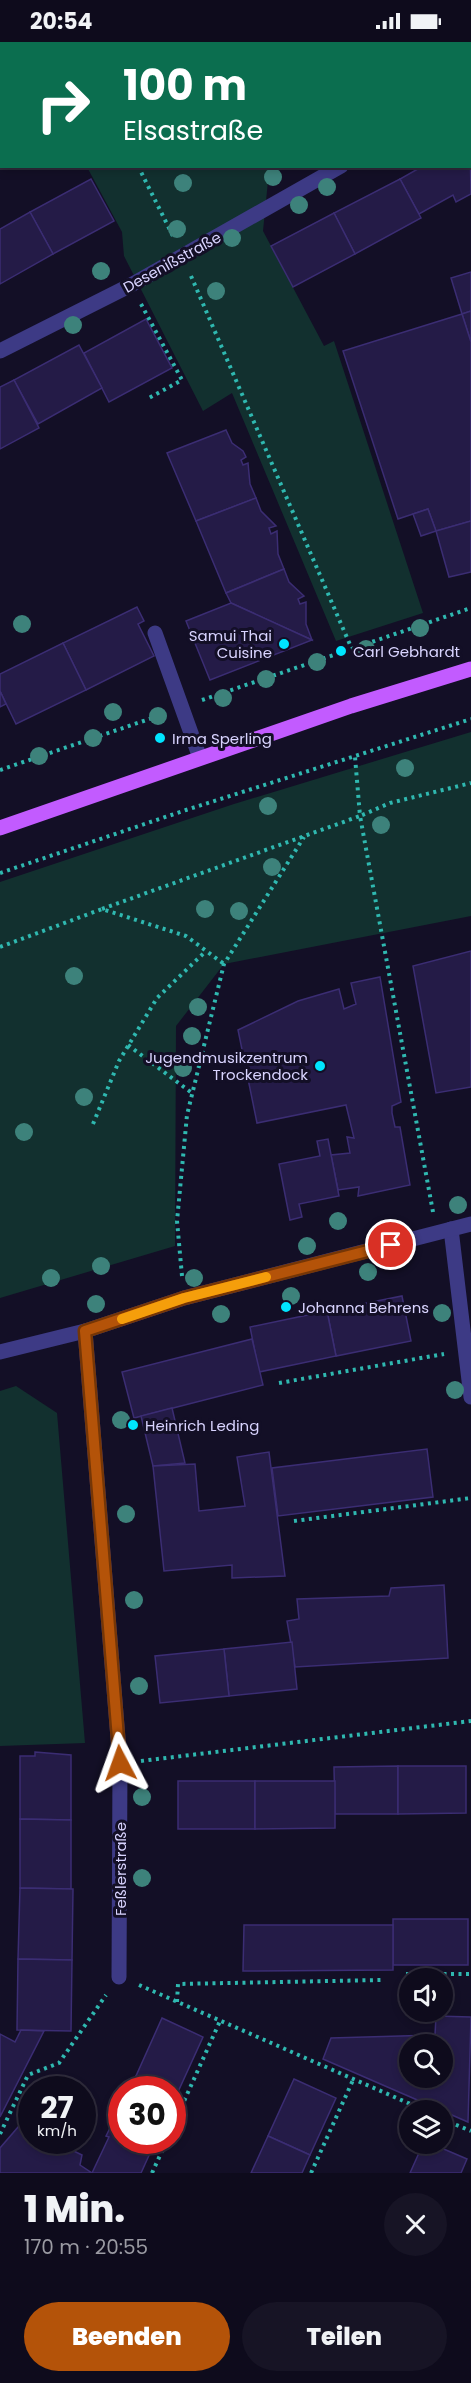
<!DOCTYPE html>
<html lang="de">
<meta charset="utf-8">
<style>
body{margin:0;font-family:Poppins,sans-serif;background:#171425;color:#f1f3f6;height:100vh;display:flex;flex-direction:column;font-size:22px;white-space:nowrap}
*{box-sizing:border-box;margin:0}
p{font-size:20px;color:#9b9ba3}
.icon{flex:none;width:33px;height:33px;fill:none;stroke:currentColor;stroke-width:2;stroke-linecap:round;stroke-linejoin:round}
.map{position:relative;height:2131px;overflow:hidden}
.sheet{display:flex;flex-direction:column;background:#0e0b1c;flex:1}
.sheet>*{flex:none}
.banner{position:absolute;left:0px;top:0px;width:471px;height:126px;box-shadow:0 3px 9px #0003,0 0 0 2px #2e2b3b;background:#0b6e4f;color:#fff;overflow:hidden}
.tools{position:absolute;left:399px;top:1926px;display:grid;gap:12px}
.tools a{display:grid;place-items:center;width:54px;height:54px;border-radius:50%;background:#0e0b1c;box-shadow:0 3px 9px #0003,0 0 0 2px #2e2b3b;font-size:30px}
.speed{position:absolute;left:18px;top:2034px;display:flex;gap:12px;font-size:30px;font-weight:700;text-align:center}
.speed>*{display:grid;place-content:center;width:78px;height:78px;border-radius:50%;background:#0e0b1c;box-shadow:0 3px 9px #0003,0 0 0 2px #2e2b3b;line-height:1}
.speed small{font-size:15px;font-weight:400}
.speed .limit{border:9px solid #d22;background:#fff;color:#111}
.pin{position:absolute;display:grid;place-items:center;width:51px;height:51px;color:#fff;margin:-26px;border:3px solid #fff;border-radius:50%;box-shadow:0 2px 6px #0007}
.me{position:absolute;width:66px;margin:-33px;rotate:356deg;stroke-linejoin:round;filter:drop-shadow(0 0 4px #0008)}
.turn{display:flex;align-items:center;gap:21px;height:126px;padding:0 24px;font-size:27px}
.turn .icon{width:78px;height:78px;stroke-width:2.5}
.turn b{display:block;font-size:42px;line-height:51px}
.round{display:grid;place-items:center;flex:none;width:63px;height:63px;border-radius:32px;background:#171425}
.overview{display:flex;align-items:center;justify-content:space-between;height:102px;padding:0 24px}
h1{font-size:36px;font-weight:800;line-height:45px}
.action{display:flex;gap:12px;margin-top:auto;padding:12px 24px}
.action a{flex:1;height:69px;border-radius:36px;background:#b45309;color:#fff;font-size:24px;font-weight:800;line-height:69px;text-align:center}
.action a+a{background:#171425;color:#f1f3f6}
.status{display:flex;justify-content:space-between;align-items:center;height:42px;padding:0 30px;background:#0e0b1c;direction:ltr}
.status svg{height:16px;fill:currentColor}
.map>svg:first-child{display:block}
.green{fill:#12302f}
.building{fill:#241b47;stroke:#3b2d73;stroke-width:1.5;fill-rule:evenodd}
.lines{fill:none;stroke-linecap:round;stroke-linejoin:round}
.path{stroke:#2fb8b0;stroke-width:4;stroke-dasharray:3 4.5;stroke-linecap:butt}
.minor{stroke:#3d3a85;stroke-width:15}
.major{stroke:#c25bff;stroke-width:15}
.tree{fill:#3d827b}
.route-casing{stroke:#753606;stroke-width:15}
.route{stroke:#b45309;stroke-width:10}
.slow{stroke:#f59e0b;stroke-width:10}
.poi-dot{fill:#00e5ff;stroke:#130f26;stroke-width:2}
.labels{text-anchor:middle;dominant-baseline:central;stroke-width:6;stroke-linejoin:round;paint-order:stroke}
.street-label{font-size:15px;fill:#d9d4ff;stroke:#130f26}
.poi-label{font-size:15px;fill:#d9d4ff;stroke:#130f26;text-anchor:start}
</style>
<div class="status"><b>20:54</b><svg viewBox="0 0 49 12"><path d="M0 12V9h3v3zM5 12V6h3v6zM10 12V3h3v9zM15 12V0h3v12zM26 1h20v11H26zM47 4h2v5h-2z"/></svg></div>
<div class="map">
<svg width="471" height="2131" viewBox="0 0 471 2131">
<rect width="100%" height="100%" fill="#130f26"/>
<!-- green -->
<g class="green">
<path d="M8 0H160L161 1 8 2Z"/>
<path d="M87 125H266L269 129 263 189 324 304 334 299 423 571 336 599 232 351 203 369 124 214 122 190Z"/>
<path d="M471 690V874L224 922 176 984 175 1204 0 1256V840L234 762Z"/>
<path d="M16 1344 57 1371 85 1701 0 1704V1349Z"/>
</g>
<!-- building -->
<g class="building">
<path d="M378 0H441L442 2H375Z"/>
<path d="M441 0H471V2H442Z"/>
<path d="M2 10V75H0V11Z"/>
<path d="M470 99 471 152 456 160 453 153 419 172 400 137 423 124H470Z"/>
<path d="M91 137 114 179 53 212 30 170Z"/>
<path d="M400 137 421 176 355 212 334 171Z"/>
<path d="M30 170 53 212 0 242V187Z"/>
<path d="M334 171 355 212 293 245 271 204Z"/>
<path d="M471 230V269L462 272 451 236Z"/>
<path d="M471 269V300L462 272Z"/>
<path d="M462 272 471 300V479L436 489 428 467 398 477 343 309Z"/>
<path d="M146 277 172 326 109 360 84 311Z"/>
<path d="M79 303 102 346 38 382 14 338Z"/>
<path d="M14 338 39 386 0 407V345Z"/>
<path d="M226 388 232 401 243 409 246 415 241 418 243 423 248 421 250 442 256 456 196 479 167 411Z"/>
<path d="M256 456 261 469 276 484 269 486 271 492 277 489 278 512 284 527 226 551 196 479Z"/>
<path d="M428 467 436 489 421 494 413 472Z"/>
<path d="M471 479V530L449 535 436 489Z"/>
<path d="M284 527 289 540 304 554 298 557 300 562 306 560V582L312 598 231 561 226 551Z"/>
<path d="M231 561 312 598 210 638 186 579Z"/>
<path d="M137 565 144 579 138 582 154 614 86 648 63 601Z"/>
<path d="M63 601 86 648 16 682 0 649V632Z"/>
<path d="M0 649 6 662 0 665Z"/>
<path d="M471 909V1045L436 1051 413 924Z"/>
<path d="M380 935 401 1060 392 1064V1071L395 1085H400L410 1143 358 1154 359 1145 338 1148 331 1113 350 1111 347 1095 354 1096 346 1063 257 1081 238 988 298 959 339 947 344 967 356 962 351 941Z"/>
<path d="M328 1097 339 1154 299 1162 302 1175 290 1178 279 1122 320 1114 317 1099Z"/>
<path d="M402 1254 411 1299 336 1314 327 1269Z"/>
<path d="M327 1269 336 1314 259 1330 250 1285Z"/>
<path d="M252 1297 263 1343 134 1376 122 1330Z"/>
<path d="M172 1366 185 1421 153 1424 141 1374Z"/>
<path d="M427 1407 433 1455 278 1474 272 1426Z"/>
<path d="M269 1410 285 1534 232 1536V1523L164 1529 153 1424 195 1422 199 1469 245 1464 237 1415Z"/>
<path d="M444 1543 448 1616 295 1625 287 1579 299 1577 297 1557 389 1554 391 1546Z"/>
<path d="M292 1600 297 1647 229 1654 224 1607Z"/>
<path d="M224 1607 229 1654 160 1661 155 1614Z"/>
<path d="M35 1710 71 1713V1778L20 1777V1714H35Z"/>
<path d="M398 1724V1772H335L334 1725Z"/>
<path d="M398 1724H466V1771L398 1772Z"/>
<rect x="178" y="1739" width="77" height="48"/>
<path d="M255 1739H335V1786L255 1787Z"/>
<path d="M20 1777 71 1778V1847L20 1846Z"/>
<path d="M20 1846 73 1847 72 1918 18 1917Z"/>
<rect x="393" y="1877" width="75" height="46"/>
<path d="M244 1883H393V1928L243 1929Z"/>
<path d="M18 1917 72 1918 71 1989 17 1988Z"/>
<path d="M436 1974 471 1975 468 2080 323 2017 331 1996 435 1993ZM410 2002H442V2036H410Z"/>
<path d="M162 1976 203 1995 177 2052 172 2048H166L136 2034Z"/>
<path d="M21 1988 44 1989 0 2075V1992L15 2000Z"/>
<path d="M136 2034 166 2048H130L128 2045Z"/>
<path d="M294 2037 336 2056 310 2113 268 2094Z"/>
<path d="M122 2066V2098H156L141 2131H92L109 2095 106 2094 111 2084 113 2085Z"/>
<path d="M19 2084 32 2090V2098H51L82 2113 80 2123 92 2131H0V2106Z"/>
<path d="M268 2094 310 2113 302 2131H251Z"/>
<path d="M423 2102H432L467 2117 461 2131H410Z"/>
</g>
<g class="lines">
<!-- path -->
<g class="path">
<path d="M75 0 76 2"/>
<path d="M138 124 173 194"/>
<path d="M191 234 351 605"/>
<path d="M141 262 182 338 149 356"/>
<path d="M202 658 471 566"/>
<path d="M0 728 161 673"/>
<path d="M0 831 186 768 471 677"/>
<path d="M102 867 360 774 355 715"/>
<path d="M0 905 102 867 186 894 224 922"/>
<path d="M128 1003 192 1051"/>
<path d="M93 1082 119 1019 157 956 206 909"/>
<path d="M433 1170 360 774 390 761 471 741"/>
<path d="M182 1234 177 1179 187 1073 224 922 304 795"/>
<path d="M279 1341 444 1312"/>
<path d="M294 1479 471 1456"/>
<path d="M141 1719 471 1679"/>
<path d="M406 1932H471"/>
<path d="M139 1943 424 2068"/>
<path d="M177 1960 178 1942 381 1938"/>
<path d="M442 2077 471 2089"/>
<path d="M172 2086 220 1979"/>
<path d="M0 2092 28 2033 59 2021 106 1953"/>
<path d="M152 2131 167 2098"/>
<path d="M311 2131 353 2038"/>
</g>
<!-- minor -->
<g class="minor">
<path d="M470 52 471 51"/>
<path d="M0 309 131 243 341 124"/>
<path d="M155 591 200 716"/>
<path d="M451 1187 471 1355"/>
<path d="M85 1289 120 1721 119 1935"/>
<path d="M0 1310 85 1289 184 1256 471 1182"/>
</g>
<!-- major -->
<path class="major" d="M0 786 351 664 471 627"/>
</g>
<!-- trees -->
<g class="tree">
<circle cx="273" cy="135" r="9"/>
<circle cx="183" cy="141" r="9"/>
<circle cx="327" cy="145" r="9"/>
<circle cx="299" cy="163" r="9"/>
<circle cx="177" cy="187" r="9"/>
<circle cx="232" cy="196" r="9"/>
<circle cx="101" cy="229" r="9"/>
<circle cx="216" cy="249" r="9"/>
<circle cx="73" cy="283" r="9"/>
<circle cx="22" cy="582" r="9"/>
<circle cx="420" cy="586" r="9"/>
<circle cx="366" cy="607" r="9"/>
<circle cx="317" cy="620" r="9"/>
<circle cx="266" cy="637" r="9"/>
<circle cx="223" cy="656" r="9"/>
<circle cx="113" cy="670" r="9"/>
<circle cx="158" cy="674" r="9"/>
<circle cx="93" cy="696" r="9"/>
<circle cx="39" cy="714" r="9"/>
<circle cx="405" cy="726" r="9"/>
<circle cx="268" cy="764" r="9"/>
<circle cx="381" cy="783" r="9"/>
<circle cx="272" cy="825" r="9"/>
<circle cx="205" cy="867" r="9"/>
<circle cx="239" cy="869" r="9"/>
<circle cx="74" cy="934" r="9"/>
<circle cx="198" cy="965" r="9"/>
<circle cx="192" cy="994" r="9"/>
<circle cx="183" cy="1026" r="9"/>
<circle cx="84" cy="1055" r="9"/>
<circle cx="24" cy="1090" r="9"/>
<circle cx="458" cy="1163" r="9"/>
<circle cx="338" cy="1179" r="9"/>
<circle cx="307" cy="1204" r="9"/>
<circle cx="101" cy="1224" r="9"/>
<circle cx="368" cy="1230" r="9"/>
<circle cx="51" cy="1236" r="9"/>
<circle cx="194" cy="1236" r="9"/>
<circle cx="291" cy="1254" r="9"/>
<circle cx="96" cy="1262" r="9"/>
<circle cx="442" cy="1271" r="9"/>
<circle cx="221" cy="1272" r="9"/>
<circle cx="455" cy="1348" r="9"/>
<circle cx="121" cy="1378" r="9"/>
<circle cx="126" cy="1472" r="9"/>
<circle cx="134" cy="1558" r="9"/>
<circle cx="139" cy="1644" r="9"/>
<circle cx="142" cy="1755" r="9"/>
<circle cx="142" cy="1836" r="9"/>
</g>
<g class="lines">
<!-- route casing -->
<g class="route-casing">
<path id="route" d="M120 1721 85 1289 184 1256 391 1203"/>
</g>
<!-- route -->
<use href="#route" class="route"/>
<!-- slow -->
<path class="slow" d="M122 1277 184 1256 266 1235"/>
</g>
<!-- markers -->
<g class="poi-dot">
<circle cx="284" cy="602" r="6"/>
<circle cx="341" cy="609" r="6"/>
<circle cx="160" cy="696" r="6"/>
<circle cx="320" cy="1024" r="6"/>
<circle cx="286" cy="1265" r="6"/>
<circle cx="133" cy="1383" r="6"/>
</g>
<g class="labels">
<!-- street labels -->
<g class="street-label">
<text transform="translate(172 220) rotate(-29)">Desenißstraße</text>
<text transform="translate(120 1827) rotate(-90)">Feßlerstraße</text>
</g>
<!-- poi labels -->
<g class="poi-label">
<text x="272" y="593" text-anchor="end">Samui Thai<tspan x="272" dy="17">Cuisine</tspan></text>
<text x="353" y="609">Carl Gebhardt</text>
<text x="172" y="696">Irma Sperling</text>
<text x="308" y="1015" text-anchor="end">Jugendmusikzentrum<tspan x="308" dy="17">Trockendock</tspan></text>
<text x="298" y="1265">Johanna Behrens</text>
<text x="145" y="1383">Heinrich Leding</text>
</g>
</g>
</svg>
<div class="tools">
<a><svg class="icon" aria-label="sound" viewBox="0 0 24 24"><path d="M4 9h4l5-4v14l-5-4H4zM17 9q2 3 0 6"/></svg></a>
<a><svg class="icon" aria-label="search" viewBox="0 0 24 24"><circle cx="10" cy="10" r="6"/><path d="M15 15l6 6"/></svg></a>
<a><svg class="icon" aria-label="layers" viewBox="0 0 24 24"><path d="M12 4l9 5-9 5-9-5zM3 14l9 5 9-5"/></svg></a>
</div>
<div class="speed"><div>27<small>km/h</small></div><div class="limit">30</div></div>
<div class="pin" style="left:391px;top:1203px;background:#d93025"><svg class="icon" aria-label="arrive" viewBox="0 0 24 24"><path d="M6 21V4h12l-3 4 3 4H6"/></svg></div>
<svg class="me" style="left:120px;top:1721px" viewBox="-20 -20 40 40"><path d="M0-17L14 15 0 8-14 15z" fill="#b45309" stroke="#fff" stroke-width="4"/></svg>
<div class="banner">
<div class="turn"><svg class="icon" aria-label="right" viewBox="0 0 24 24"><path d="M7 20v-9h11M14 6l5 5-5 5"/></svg><div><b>100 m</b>Elsastraße</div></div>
</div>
</div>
<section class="sheet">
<div class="overview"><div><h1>1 Min.</h1><p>170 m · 20:55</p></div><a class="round"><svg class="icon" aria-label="close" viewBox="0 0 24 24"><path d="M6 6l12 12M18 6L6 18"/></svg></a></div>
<div class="action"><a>Beenden</a><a>Teilen</a></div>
</section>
